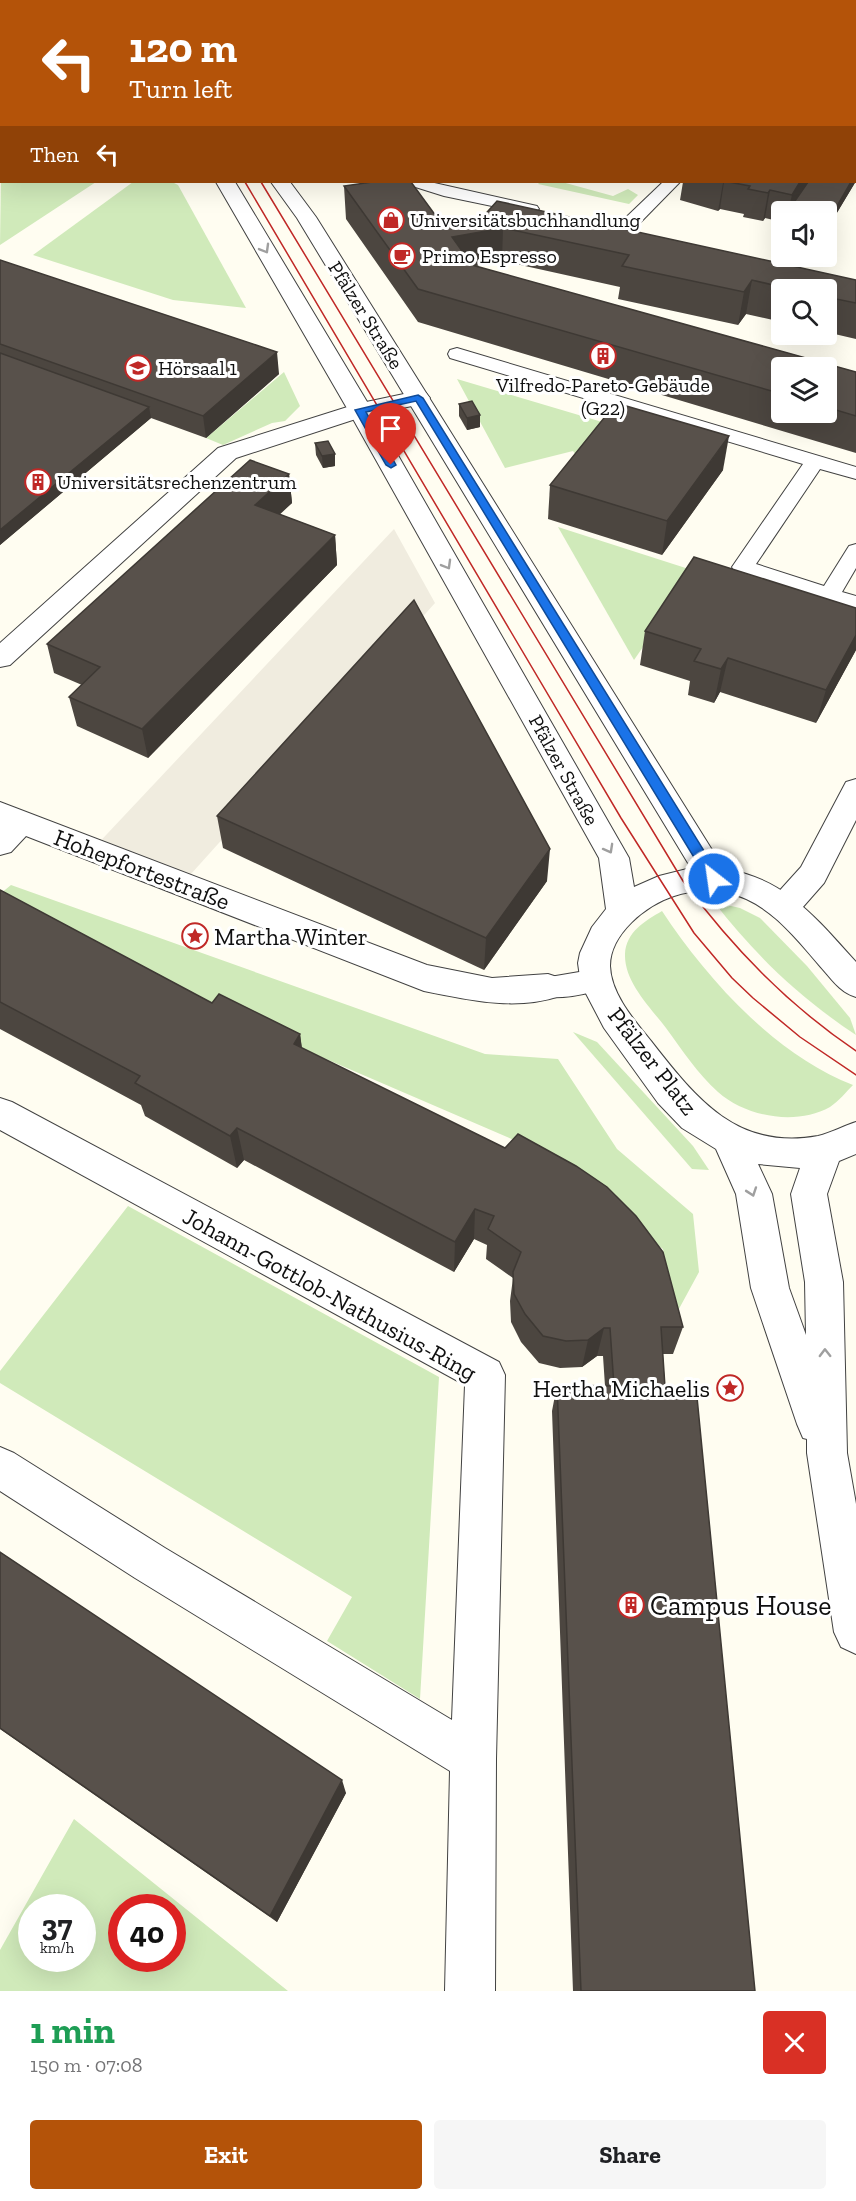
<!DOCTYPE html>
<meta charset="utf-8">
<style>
body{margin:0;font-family:"Zilla Slab",serif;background:#f6f6f6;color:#202124;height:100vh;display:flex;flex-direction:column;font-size:22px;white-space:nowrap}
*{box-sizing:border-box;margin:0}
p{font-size:20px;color:#757577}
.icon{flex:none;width:33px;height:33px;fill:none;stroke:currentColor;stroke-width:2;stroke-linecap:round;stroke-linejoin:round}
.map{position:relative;height:1991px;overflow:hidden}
.sheet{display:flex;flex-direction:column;background:#fff;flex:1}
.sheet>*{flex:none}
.banner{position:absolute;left:0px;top:0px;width:856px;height:183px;box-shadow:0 6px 24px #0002;background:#b45309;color:#fff;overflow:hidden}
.controls{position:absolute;left:771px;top:201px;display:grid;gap:12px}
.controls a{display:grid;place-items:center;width:66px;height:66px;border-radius:6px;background:#fff;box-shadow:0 6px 24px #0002;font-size:30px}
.speed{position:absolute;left:18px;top:1894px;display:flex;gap:12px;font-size:30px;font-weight:700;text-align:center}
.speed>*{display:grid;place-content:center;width:78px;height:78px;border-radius:50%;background:#fff;box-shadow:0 6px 24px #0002;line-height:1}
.speed small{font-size:15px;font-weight:400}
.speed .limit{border:9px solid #d22;background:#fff;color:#111}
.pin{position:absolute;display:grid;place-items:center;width:51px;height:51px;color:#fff;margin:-62px -26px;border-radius:50% 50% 50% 0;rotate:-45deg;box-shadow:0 0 6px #0007}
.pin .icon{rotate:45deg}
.me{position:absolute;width:66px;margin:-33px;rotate:330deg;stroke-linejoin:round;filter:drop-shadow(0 0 4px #0008)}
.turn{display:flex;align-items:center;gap:21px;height:126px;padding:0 30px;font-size:27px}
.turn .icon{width:78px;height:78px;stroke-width:2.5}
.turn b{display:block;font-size:42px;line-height:51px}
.then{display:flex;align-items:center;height:57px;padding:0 30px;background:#0003;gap:12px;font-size:22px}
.round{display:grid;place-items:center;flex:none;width:63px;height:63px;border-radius:6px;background:#f6f6f6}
.head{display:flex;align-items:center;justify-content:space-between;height:102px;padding:0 30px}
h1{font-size:36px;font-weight:800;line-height:45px;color:#1e9e55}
.primary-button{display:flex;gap:12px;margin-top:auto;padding:12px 30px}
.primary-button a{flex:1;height:69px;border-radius:6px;background:#b45309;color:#fff;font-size:24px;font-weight:800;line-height:69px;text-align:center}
.primary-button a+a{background:#f6f6f6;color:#202124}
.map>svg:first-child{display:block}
.green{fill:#d0eaba;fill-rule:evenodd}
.plaza{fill:#f0ecdf}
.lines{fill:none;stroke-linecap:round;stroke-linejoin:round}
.service-casing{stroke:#424242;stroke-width:2}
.pedestrian-casing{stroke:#424242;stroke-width:2}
.minor-casing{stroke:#424242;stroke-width:2}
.tertiary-casing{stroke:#424242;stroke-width:2}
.service{fill:#fff;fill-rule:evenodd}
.pedestrian{fill:#fff;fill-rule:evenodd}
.minor{fill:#fff;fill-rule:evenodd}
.tertiary{fill:#fff;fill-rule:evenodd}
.tram{stroke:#c02826;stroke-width:1.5}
.wall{fill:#4c4640;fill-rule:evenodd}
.shaded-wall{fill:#3e3934}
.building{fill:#58514b;stroke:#3e3934;stroke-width:1.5}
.oneway{stroke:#9f9f9f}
.route{fill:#1a73e8;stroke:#114b97;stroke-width:1.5}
.labels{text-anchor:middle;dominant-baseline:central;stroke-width:6;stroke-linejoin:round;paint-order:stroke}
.far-poi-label{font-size:20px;fill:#0f0f0f;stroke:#fff;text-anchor:start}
.far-street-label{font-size:20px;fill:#0f0f0f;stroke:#fff}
.street-label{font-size:24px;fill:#0f0f0f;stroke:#fff}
.poi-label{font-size:24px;fill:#0f0f0f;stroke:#fff;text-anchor:start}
.near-poi-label{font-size:28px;fill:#0f0f0f;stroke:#fff;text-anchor:start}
</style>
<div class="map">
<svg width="856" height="1991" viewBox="0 0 856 1991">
<rect width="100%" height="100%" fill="#fffdf1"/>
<!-- green -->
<g class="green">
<path d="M242 0H485L491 1 248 2Z"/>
<path d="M1 173 2 182H96L0 245Z"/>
<path d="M133 182H172L178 185 246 308 173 300 33 255Z"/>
<path d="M540 182H562L613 196 628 189 638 195 629 204 538 184Z"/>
<path d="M284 372 300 406 285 421 272 423 223 445 206 438Z"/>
<path d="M457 379 619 427 587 470 573 451 505 468Z"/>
<path d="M558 527 695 571 634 660Z"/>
<path d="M11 885 485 1054 558 1059 617 1149 693 1214 699 1272 674 1318 663 1249 514 1140 238 1021 0 894Z"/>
<path d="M714 902 740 908 760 918 807 966 850 1018 856 1035C800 998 755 955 714 902Z"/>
<path d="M662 911C707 979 775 1055 853 1085 846 1092 839 1101 830 1107 796 1126 746 1117 718 1092 698 1074 682 1050 666 1028 650 1007 624 982 625 954 626 932 645 921 662 911Z"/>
<path d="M573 1032 597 1042 693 1146 709 1170 692 1169Z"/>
<path d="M128 1206 439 1377 420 1699 327 1641 352 1597 0 1383V1371Z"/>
<path d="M74 1819 288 1991H0V1950ZM32 1908H82V1959H32ZM122 1908H172V1959H122Z"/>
</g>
<!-- plaza -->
<path class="plaza" d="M394 529 435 603 182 884 91 851Z"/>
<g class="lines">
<!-- service casing -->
<g class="service-casing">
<g id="service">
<path d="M171 0H189L190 2H172Z"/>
<path d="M510 0H524L509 2Z"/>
<path d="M855 2H856L855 11Z"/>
<path d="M0 120H2L0 130Z"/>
<path d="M407 182H430L537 206 539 209 531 214 444 196 409 185Z"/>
<path d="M663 182H680L630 233H618L616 229 618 225Z"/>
<path d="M457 348 856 467V479L820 469 756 564 824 586 849 546 856 544V568L842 592 856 596V611L735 572 732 567 803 464 450 358 448 354 450 350Z"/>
<path d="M597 969 606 972 610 980 606 988C588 994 557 1001 538 995L535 987 538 979Z"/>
</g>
</g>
<!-- pedestrian casing -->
<g class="pedestrian-casing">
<g id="pedestrian">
<path d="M360 403 368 405 372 410 368 415 236 458 10 665 0 667V643L218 448Z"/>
<path d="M0 802 427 965 492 978 548 974 560 978 564 987 560 996C515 1011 469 1000 424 991L26 836 11 852 0 855Z"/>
<path d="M0 1098 12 1102 499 1362 505 1375 496 1759 495 1991H445L450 1771 135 1578 0 1491V1447L14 1453 165 1548 452 1720 465 1385 0 1130Z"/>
</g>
</g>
<!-- minor casing -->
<g class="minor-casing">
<g id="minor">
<path d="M418 391 426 393 430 398 426 403 360 417 352 415 348 410 352 405Z"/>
<path d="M856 779V820L824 883 795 916 784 919 773 916 768 907 773 898 801 867 846 782Z"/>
</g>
</g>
<!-- tertiary casing -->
<g class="tertiary-casing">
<g id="tertiary">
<rect x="0" y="54" width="2" height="10"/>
<rect x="0" y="78" width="2" height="11"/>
<path d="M216 182H235L372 410 629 858 634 887 659 876 691 868 297 218 271 182H290L316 217 724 869C785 878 817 919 856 962V997C839 992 831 978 819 965 795 937 767 901 728 893 711 890 691 890 674 896 646 905 610 934 610 966 611 994 634 1020 651 1041 695 1097 736 1151 818 1136 831 1133 843 1126 856 1122V1154L839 1161 827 1194 843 1282 847 1453 856 1504V1654L841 1647 834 1632 807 1453V1439L803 1438 797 1424 751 1288 736 1194 716 1149 682 1128 658 1103 604 1028 581 984 578 963 580 953 592 927 606 909 599 858 348 410ZM758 1164 800 1168 791 1194 805 1282 806 1335 789 1288 772 1194Z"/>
</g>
</g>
<!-- service -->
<use href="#service" class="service"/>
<!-- pedestrian -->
<use href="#pedestrian" class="pedestrian"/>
<!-- minor -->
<use href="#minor" class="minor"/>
<!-- tertiary -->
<use href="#tertiary" class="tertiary"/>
<!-- tram -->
<g class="tram">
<path d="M245 182 621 818 694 933 732 978 753 998 800 1037 856 1075"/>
<path d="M261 182 683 881C733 948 787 1004 856 1051"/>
</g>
</g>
<!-- wall -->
<g class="wall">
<path d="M0 0 2 2V31L0 30Z"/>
<path d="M523 0H832L830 2H799L794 0Z"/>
<rect x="855" y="55" width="1" height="61"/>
<path d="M856 142V181L826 231V212H782V222L765 218 763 221 743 217 744 214 720 209 718 211 680 200 683 182H855Z"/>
<path d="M344 186 444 227 480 220 856 280V339L826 332V290H782V322L746 314 738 325 618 299 620 287 502 261 475 266 856 372V453L418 322 346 219ZM782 368H826V412H782Z"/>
<path d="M0 260 279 374 206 438 151 418 0 545Z"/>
<path d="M459 404 480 415V427L467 430 459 416Z"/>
<path d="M315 443 335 454V466L323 468 316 455Z"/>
<path d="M723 470 662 555 548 519 550 485Z"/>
<path d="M289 474 292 503 279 514 335 535 337 565 148 758 77 726 69 697 82 685 54 673 47 644Z"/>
<path d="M856 608V650L816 723 720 692 714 703 688 695 690 681 640 665 645 631Z"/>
<path d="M217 816 547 881 484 970 223 848Z"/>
<path d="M0 890 212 1003 300 1034 302 1048 683 1327 673 1354H663L665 1387 755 1991H573L552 1411 557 1385 605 1386 603 1356H597L582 1367 560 1368 539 1363 521 1342 511 1322 510 1301 513 1278 486 1259 487 1245 474 1239 454 1272 244 1160 237 1168 145 1116 141 1105 0 1029Z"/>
<path d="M0 1552 346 1793 277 1922 0 1729Z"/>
</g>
<!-- shaded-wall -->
<g class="shaded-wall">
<path d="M771 0H794L792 2H769Z"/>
<path d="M0 92 2 99V107L0 108Z"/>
<path d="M856 174V181L826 231 829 220 851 182H855V176Z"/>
<path d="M724 182 720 209 718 211 723 183Z"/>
<path d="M800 182H813L788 211 792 195Z"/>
<path d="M770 190 765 218 763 221 768 193Z"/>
<path d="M503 228 502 261 452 270V237Z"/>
<path d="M752 280 746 314 738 325 744 292Z"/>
<path d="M277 352 279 374 206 438 203 416Z"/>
<path d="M149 407 151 418 0 545V530Z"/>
<path d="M480 415V427L467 430V418Z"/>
<path d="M729 436 723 470 662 555 667 521Z"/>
<path d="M335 454V466L323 468 322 456Z"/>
<path d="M289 474 292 503 258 535 255 505Z"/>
<path d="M335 535 337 565 148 758 142 729Z"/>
<path d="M856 635V650L816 723 826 690Z"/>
<path d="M728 658 720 692 714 703 721 669Z"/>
<path d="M550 849 547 881 484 970 486 938Z"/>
<path d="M300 1034 304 1068 294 1044Z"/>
<path d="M237 1128 244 1160 237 1168 230 1136Z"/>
<path d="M475 1209 474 1239 454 1272 455 1242Z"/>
<path d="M604 1328 597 1356 582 1367 588 1340Z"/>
<path d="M342 1780 346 1793 277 1922 270 1916Z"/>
</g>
<!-- building -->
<g class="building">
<path d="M0 0H111L117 2H2L0 1Z"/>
<path d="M523 0H771L769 2H521Z"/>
<path d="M855 55H856V95L855 94Z"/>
<path d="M855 141 856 142V174L855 176Z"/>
<path d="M372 182H411L444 227 480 220 497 201 856 280V303L826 297V290H794L752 280 744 292 622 266 629 255 503 228 452 237 472 265 856 372V416L826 407V368H782V394L418 289 344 186Z"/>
<path d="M729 182H800L792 195 770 190 768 193 748 189 750 186Z"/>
<path d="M808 182H851L829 220H826V212L788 211Z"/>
<path d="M0 260 277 352 203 416 0 344Z"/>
<path d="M0 353 149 407 0 530Z"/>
<path d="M472 401 480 415 467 418 459 404Z"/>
<path d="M616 403 729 436 667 521 550 485Z"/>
<path d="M328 441 335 454 322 456 315 443Z"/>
<path d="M250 460 289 474 255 505 335 535 142 729 69 697 100 667 47 644Z"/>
<path d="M694 557 856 608V635L826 690 728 658 721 669 694 661 701 649 645 631Z"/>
<path d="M414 600 550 849 486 938 217 816Z"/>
<path d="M0 890 212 1003 219 994 300 1034 294 1044 505 1148 518 1134 576 1166 607 1187 636 1216 663 1252 683 1327H661L665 1387H696L755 1991H581L557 1385 614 1386 610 1328H604L588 1340 566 1341 543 1336 525 1314 514 1294 513 1272 521 1252 488 1229 494 1216 475 1209 455 1242 237 1128 230 1136 135 1083 140 1076 0 1002Z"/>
<path d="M0 1552 342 1780 270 1916 0 1728Z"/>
</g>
<!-- one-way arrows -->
<defs><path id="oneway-chevron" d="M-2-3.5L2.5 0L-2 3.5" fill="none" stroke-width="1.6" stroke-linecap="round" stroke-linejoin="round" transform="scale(1.5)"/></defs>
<g class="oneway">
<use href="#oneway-chevron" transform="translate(265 249) rotate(60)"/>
<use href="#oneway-chevron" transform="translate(447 565) rotate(60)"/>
<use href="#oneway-chevron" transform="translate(609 849) rotate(61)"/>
<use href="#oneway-chevron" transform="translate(752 1192) rotate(71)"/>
<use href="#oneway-chevron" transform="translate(825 1353) rotate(-91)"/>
</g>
<!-- route -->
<path class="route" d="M418 395 423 398 719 875 720 879 719 882H709L416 401 366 412 396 465 391 468 386 465 355 410Z"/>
<!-- icons -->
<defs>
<g id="shop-ring" transform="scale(1.35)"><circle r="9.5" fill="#fff" stroke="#c02826" stroke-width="1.5"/><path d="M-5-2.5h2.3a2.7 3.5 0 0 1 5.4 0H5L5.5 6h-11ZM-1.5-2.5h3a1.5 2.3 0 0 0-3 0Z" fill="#c02826"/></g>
<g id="cafe-ring" transform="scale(1.35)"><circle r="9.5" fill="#fff" stroke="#c02826" stroke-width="1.5"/><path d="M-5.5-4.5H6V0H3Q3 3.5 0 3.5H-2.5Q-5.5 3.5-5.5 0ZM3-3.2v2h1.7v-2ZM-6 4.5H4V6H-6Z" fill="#c02826"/></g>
<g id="building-ring" transform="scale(1.35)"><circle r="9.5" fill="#fff" stroke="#c02826" stroke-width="1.5"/><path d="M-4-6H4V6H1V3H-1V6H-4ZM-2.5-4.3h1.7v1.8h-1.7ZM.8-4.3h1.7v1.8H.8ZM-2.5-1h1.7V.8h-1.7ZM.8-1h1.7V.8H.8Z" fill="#c02826"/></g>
<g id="university-ring" transform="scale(1.35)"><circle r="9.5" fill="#fff" stroke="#c02826" stroke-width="1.5"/><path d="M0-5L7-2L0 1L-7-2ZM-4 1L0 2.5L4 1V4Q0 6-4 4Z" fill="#c02826"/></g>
<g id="sight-ring" transform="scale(1.35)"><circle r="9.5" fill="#fff" stroke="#c02826" stroke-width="1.5"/><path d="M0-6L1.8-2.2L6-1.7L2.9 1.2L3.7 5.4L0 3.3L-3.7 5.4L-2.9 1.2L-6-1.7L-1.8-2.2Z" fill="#c02826"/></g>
</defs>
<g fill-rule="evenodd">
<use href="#shop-ring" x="391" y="220"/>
<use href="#cafe-ring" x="402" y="256"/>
<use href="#building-ring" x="603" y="356"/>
<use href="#university-ring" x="138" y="368"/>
<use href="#building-ring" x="38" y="482"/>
<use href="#sight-ring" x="195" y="936"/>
<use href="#sight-ring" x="730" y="1388"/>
<use href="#building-ring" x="631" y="1605"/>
</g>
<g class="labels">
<!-- far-poi labels -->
<g class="far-poi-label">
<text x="410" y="220">Universitätsbuchhandlung</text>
<text x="422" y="256">Primo Espresso</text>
<text x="158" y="368">Hörsaal 1</text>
<text x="603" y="385" text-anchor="middle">Vilfredo-Pareto-Gebäude<tspan x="603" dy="23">(G22)</tspan></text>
<text x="57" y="482">Universitätsrechenzentrum</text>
</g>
<!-- far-street labels -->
<g class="far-street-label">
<text transform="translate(366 315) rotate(58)">Pfälzer Straße</text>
<text transform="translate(564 770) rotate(61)">Pfälzer Straße</text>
</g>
<!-- street labels -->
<g class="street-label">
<text transform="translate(142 869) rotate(21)">Hohepfortestraße</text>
<text transform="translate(653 1061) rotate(52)">Pfälzer Platz</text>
<text transform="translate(330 1294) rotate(29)">Johann-Gottlob-Nathusius-Ring</text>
</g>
<!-- poi labels -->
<g class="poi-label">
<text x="214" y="936">Martha Winter</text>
<text x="710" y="1388" text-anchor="end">Hertha Michaelis</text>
</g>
<!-- near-poi labels -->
<g class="near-poi-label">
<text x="650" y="1605">Campus House</text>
</g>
</g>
</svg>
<div class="controls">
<a><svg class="icon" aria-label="sound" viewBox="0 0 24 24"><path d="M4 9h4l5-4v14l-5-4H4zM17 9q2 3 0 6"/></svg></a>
<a><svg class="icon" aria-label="search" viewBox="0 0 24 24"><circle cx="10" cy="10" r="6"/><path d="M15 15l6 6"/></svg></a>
<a><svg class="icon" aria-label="layers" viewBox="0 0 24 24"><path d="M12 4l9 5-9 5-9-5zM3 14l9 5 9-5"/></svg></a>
</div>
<div class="speed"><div>37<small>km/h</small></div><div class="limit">40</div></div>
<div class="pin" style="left:391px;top:465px;background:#d93025"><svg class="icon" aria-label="arrive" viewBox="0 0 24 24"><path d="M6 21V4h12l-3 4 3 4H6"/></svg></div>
<svg class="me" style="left:714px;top:879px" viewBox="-20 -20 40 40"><circle r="17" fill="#1a73e8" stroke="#fff" stroke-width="3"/><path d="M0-11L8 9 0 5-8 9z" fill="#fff"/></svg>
<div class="banner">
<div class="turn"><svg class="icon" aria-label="left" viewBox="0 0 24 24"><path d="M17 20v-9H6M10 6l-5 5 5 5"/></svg><div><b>120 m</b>Turn left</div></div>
<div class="then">Then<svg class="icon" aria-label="left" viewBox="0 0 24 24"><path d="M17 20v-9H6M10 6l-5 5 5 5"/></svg></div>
</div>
</div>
<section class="sheet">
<div class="head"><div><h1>1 min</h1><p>150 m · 07:08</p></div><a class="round" style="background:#d93025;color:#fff"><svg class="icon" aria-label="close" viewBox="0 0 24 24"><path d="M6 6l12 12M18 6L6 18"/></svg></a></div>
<div class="primary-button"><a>Exit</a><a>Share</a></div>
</section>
